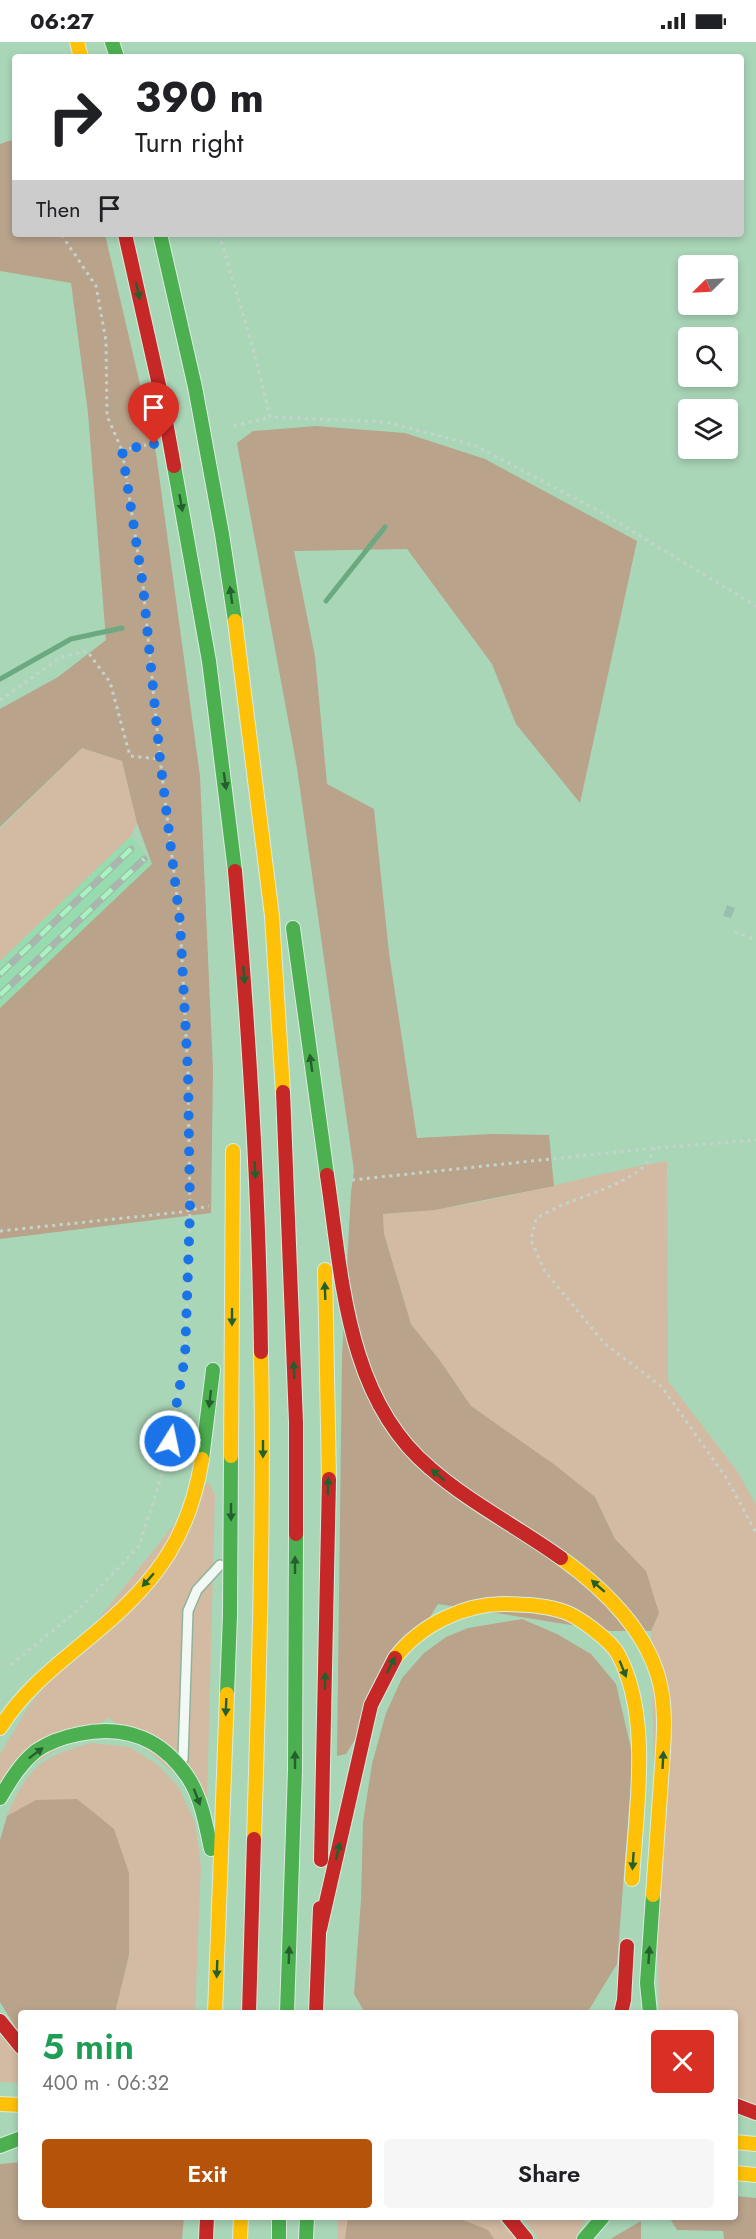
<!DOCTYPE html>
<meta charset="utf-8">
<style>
body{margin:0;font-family:Jost,sans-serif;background:#f6f6f6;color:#202124;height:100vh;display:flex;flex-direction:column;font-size:22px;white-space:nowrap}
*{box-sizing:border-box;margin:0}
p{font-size:20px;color:#757577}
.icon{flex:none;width:33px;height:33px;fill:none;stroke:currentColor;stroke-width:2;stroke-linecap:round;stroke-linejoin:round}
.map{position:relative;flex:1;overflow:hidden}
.drawer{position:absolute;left:18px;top:1968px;width:720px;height:210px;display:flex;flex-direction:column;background:#fff;border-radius:6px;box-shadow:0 3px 9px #0003}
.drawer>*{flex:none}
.banner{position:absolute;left:12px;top:12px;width:732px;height:183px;border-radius:6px;box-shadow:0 3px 9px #0003;background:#fff;color:#202124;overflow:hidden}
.needle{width:39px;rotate:246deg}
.fabs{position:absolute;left:678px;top:213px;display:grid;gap:12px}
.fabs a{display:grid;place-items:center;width:60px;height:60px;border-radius:6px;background:#fff;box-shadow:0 3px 9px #0003;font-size:30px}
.pin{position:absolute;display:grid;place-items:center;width:51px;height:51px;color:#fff;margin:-62px -26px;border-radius:50% 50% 50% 0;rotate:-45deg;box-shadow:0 0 6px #0007}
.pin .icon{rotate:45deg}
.me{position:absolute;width:66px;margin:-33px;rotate:10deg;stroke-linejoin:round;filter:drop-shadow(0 0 4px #0008)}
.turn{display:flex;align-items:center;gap:21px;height:126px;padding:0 24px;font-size:27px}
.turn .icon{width:78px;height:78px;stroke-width:2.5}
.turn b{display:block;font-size:42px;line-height:51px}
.then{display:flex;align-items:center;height:57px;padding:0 24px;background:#0003;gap:12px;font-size:22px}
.round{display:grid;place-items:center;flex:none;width:63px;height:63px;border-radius:6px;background:#f6f6f6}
.overview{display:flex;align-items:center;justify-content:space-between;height:102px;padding:0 24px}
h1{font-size:36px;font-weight:600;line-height:45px;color:#1e9e55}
.cta{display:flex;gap:12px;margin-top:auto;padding:12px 24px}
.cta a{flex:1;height:69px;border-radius:6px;background:#b45309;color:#fff;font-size:24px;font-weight:600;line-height:69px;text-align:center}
.cta a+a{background:#f6f6f6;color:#202124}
.status{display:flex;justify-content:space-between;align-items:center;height:42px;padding:0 30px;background:#fff;direction:ltr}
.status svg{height:16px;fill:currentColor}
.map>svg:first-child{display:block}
.built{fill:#97dcae}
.green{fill:#d3baa3}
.forest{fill:#b9a38b}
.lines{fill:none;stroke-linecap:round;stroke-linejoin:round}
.stream{stroke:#6ba981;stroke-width:5}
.building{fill:#97c0ad}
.lane-casing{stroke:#90b39b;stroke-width:12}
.fast-casing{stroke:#d9eddf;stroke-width:16}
.slow-casing{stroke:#d9eddf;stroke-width:16}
.jam-casing{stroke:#d9eddf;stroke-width:16}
.path{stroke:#c5d4cb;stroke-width:3;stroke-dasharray:3 4.5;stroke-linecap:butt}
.lane{stroke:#f2f9f4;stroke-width:9}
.fast{stroke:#4caf50;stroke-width:14}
.slow{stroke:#ffc107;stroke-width:14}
.jam{stroke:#c62828;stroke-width:14}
.rail-casing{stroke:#a9b5ad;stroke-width:7}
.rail{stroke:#a5f5bf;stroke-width:4.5;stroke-dasharray:14;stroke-linecap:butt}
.oneway{fill:#24602e}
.route{stroke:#1a73e8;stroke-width:10;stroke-dasharray:0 18}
</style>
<div class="status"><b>06:27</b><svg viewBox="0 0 49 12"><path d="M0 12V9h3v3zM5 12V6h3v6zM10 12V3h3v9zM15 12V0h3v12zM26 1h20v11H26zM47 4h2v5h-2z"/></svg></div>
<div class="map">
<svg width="756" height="2197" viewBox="0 0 756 2197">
<rect width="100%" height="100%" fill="#aad6b8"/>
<!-- built -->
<path class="built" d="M131 794 152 822 0 966V919Z"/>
<!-- green -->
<g class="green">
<path d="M82 706 122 719 137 781 131 794 0 919V787Z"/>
<path d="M667 1119 668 1339 738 1430 756 1463V2063L735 2054V1971H659L651 1589 646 1530 615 1497 595 1455 471 1364 441 1320 411 1282 384 1192 383 1172C480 1168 573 1135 667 1119Z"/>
<path d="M208 1440 215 1452 207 1759 109 1676 0 1742V1712L29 1664Z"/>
<path d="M91 1701 129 1705 157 1722 178 1744 195 1780 201 1824 195 1971H115L129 1913 7 1774C26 1727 42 1714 91 1701Z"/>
<path d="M0 1993 21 2015V2041L0 2040Z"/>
<path d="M338 2175H495L517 2197H337Z"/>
<path d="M522 2175H587L575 2197H539Z"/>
</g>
<!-- forest -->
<g class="forest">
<path d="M15 97V192H105L156 411 200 734 213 1028 211 1171 0 1197V966L152 822 137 781 122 719 82 706 0 785V667L58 635 106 598 88 371 71 241 0 229V102Z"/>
<path d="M316 384 405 391 485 417 637 499 580 761 516 682 492 622 407 507 294 509 315 614 327 742 374 767 389 911 417 1096 492 1092 549 1093 554 1144 435 1168 383 1172 384 1192 411 1282 441 1320 471 1364 555 1423 595 1455 615 1497 646 1529 659 1571 651 1589H609L438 1562 346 1712 337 1714 342 1315 351 1150 354 1129 297 726 237 401 253 389Z"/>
<path d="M522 1577 557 1592 591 1612 616 1642 633 1715 617 1922 587 1971H365L354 1952 361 1858 363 1780 372 1722 386 1671 402 1636 424 1611 446 1595 468 1586Z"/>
<path d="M77 1757 114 1787 129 1831V1913L115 1971H21V1994L0 1960V1798L7 1774 36 1758Z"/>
<path d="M21 2120V2175H184L182 2197H0V2122Z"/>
<path d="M735 2154 756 2156V2197H724L723 2189 677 2188 669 2175H735Z"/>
<path d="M348 2175H456L488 2188 494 2197H345Z"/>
<path d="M641 2179V2197H611L612 2196Z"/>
</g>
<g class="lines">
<!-- stream -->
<g class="stream">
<path d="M326 559 385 485"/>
<path d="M0 637 71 597 122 586"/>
</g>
</g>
<!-- building -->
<path class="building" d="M727 863 735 866 731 876 723 874Z"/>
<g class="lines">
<!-- lane casing -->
<g class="lane-casing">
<path id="lane" d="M183 1717 188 1569 197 1548 220 1523"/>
</g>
<!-- fast casing -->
<g class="fast-casing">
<g id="fast">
<path d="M112 0 117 15"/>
<path d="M160 192 195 345 222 492 235 579"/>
<path d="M174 424 209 619 235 829"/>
<path d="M293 886 327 1133"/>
<path d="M202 1417 213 1328"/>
<path d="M227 1652 230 1573 231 1414"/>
<path d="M0 1756C10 1739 20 1722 36 1709 49 1700 64 1695 79 1692 125 1682 163 1697 189 1737 202 1758 206 1784 211 1807"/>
<path d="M287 1971 295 1728 296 1492"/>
<path d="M650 1971 647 1941 653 1853"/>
<path d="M0 2104 21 2096"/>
<path d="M279 2175V2197"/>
<path d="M306 2197 307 2175"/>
<path d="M584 2197 603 2175"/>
</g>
</g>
<!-- slow casing -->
<g class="slow-casing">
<g id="slow">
<path d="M77 0 81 15"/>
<path d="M235 579 272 874 283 1050"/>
<path d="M325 1228 329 1437"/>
<path d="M231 1414 233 1109"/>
<path d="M561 1516C603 1546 643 1584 658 1634 668 1669 663 1704 661 1739 658 1777 656 1815 653 1853"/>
<path d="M395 1616C420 1583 465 1561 506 1562 525 1563 546 1563 565 1570 579 1575 610 1598 618 1612 652 1675 636 1768 632 1837"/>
<path d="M0 1686C26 1644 64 1618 101 1586 159 1537 190 1492 202 1417"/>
<path d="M254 1797C259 1635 264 1472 261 1310"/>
<path d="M215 1971 227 1652"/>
<path d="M0 2062 21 2063"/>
<path d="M735 2100 756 2102"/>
<path d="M735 2131 756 2133"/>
<path d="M240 2197 241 2175"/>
</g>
</g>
<!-- jam casing -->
<g class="jam-casing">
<g id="jam">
<path d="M125 192 161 352 174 424"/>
<path d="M235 829C249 989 259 1150 261 1310"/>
<path d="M283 1050 296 1380V1492"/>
<path d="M327 1133C342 1234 346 1356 430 1426 470 1461 518 1485 561 1516"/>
<path d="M321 1818 329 1437"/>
<path d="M320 1887 371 1663 395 1616"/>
<path d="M249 1971 254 1797"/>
<path d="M316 1971 320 1866"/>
<path d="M621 1971 624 1958 627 1904"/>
<path d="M0 1979 21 2005"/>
<path d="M735 2063 756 2071"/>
<path d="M508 2175 526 2197"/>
<path d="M206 2197 207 2175"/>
</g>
</g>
<!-- path -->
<g class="path">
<path d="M219 192 253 306 270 375 386 380 474 403 597 468 756 564"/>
<path d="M234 384 270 375"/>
<path d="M122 408 146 403"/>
<path d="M0 658 61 615 87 609 110 640 130 714 160 717"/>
<path d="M735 890 756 898"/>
<path d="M655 1106C651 1112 648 1121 642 1126 610 1151 569 1155 536 1177L531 1198 544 1228 604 1301 662 1345 727 1437 756 1491"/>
<path d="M352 1138 655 1106 756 1098"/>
<path d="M0 1189 182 1170 209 1164"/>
<path d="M11 1623 79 1567 139 1504 166 1420 185 1315 190 1169 188 1031 180 880 160 717 143 544 122 408 107 374 106 299 96 244 61 192"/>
</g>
<!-- lane -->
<use href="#lane" class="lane"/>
<!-- fast -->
<use href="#fast" class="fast"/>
<!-- slow -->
<use href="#slow" class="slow"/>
<!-- jam -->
<use href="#jam" class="jam"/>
<!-- rail casing -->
<g class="rail-casing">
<g id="rail">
<path d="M0 932 131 807"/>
<path d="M0 953 144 817"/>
</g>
</g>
<!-- rail -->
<use href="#rail" class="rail"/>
</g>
<!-- one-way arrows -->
<defs><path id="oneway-solid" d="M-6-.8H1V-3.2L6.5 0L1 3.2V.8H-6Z" transform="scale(1.5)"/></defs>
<g class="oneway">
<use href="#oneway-solid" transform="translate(138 249) rotate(77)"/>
<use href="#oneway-solid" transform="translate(181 461) rotate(80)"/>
<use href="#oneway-solid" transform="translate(231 553) rotate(-98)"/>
<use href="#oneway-solid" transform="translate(225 739) rotate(82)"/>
<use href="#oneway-solid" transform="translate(244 933) rotate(86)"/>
<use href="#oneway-solid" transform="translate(311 1021) rotate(-98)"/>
<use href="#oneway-solid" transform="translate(255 1128) rotate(87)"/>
<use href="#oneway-solid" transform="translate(325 1249) rotate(-92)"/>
<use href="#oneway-solid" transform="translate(232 1275) rotate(90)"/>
<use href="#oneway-solid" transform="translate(294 1328) rotate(-92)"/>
<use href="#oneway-solid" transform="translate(210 1357) rotate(96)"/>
<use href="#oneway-solid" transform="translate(263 1407) rotate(90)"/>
<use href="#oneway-solid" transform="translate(438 1433) rotate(-140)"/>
<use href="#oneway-solid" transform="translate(328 1444) rotate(-89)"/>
<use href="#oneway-solid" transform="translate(231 1470) rotate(90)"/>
<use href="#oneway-solid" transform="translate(295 1523) rotate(-90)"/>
<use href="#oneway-solid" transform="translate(148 1538) rotate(131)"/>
<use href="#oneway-solid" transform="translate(598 1544) rotate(-139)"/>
<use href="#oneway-solid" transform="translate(391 1623) rotate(-63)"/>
<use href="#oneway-solid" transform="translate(623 1627) rotate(68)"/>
<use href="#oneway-solid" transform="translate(325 1639) rotate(-89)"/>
<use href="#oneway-solid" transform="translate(226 1665) rotate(92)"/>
<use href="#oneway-solid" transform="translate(36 1711) rotate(-37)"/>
<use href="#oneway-solid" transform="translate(295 1718) rotate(-90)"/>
<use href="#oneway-solid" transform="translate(663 1718) rotate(-87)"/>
<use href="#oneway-solid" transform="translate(197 1755) rotate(69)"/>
<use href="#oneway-solid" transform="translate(338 1809) rotate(-77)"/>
<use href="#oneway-solid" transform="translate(633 1819) rotate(94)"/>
<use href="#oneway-solid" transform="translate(289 1913) rotate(-88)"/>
<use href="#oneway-solid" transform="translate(649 1913) rotate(-86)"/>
<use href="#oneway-solid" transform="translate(217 1927) rotate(92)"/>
</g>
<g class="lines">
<!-- route -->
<path class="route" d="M154 402 122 408 143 544 160 717 180 880 188 1031 190 1169 185 1315 170 1399"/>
</g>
</svg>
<div class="fabs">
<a><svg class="needle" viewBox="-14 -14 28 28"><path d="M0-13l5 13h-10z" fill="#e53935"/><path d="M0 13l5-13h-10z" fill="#757577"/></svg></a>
<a><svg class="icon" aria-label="search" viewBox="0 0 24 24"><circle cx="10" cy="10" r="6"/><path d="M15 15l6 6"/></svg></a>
<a><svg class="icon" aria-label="layers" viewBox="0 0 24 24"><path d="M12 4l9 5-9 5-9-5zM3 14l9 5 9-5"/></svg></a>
</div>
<div class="pin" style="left:154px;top:402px;background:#d93025"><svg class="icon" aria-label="arrive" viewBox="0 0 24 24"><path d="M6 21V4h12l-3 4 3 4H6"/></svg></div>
<svg class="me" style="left:170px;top:1399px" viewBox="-20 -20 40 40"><circle r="17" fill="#1a73e8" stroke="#fff" stroke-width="3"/><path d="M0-11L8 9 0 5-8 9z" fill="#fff"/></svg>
<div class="banner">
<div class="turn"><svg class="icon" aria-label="right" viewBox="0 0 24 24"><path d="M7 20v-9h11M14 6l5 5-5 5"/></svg><div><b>390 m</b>Turn right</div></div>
<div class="then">Then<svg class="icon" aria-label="arrive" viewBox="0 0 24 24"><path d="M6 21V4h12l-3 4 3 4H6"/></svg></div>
</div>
<section class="drawer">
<div class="overview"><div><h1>5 min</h1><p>400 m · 06:32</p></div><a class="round" style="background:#d93025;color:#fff"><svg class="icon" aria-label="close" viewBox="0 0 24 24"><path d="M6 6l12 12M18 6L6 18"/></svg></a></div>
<div class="cta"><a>Exit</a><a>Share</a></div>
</section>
</div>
